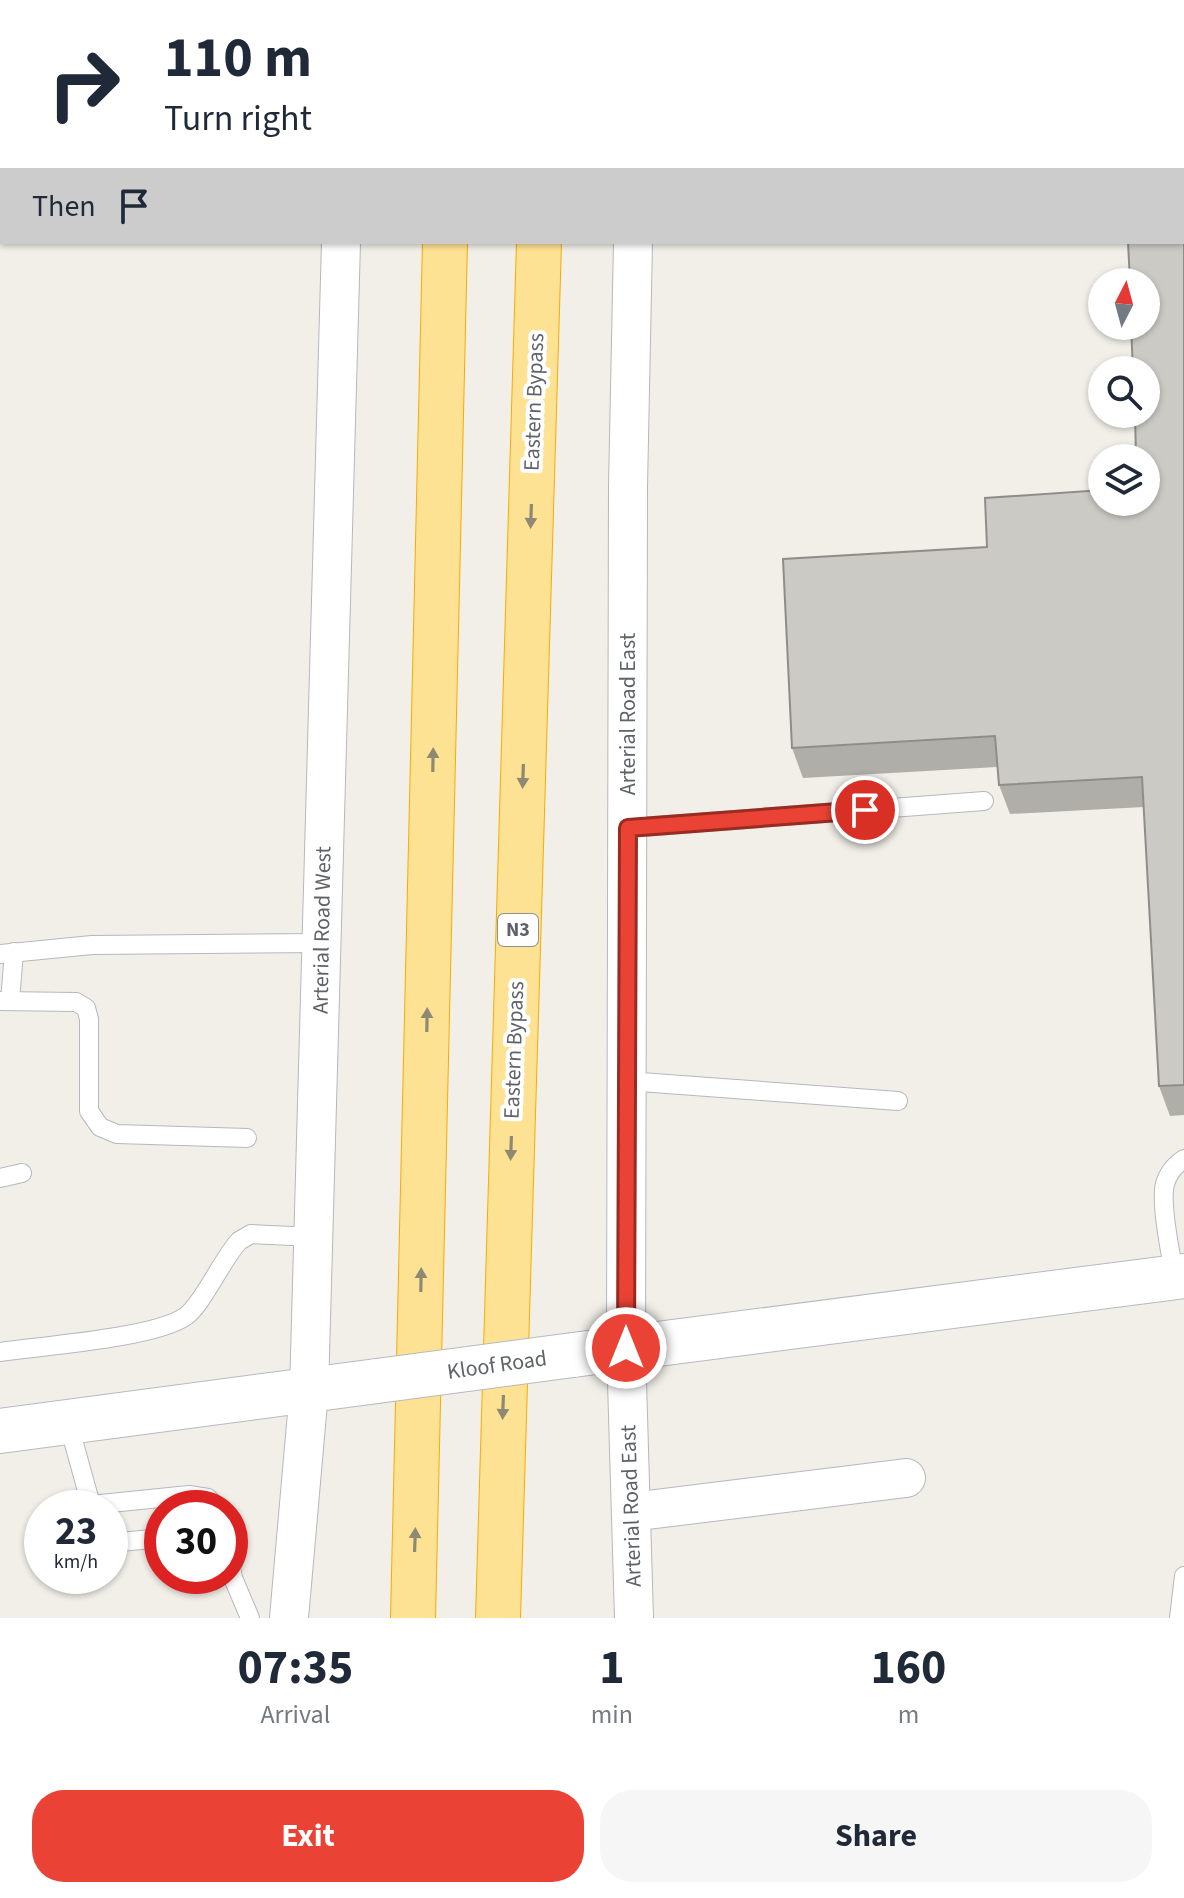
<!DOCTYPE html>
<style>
body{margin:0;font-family:"Source Sans 3",sans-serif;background:#f6f6f7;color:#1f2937;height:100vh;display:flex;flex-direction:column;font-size:30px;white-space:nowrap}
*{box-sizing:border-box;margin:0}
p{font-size:26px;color:#747a83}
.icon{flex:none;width:44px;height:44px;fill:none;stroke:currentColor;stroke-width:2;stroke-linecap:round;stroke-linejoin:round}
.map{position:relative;height:1618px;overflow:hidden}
.panel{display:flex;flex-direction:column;background:#fff;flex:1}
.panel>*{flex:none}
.top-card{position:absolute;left:0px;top:0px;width:1184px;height:244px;box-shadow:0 2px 6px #0004;background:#fff;color:#1f2937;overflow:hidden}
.needle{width:52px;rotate:6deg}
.fabs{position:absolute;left:1088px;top:268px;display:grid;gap:16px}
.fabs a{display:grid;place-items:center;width:72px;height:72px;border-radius:50%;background:#fff;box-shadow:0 2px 6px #0004;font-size:40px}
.speed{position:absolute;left:24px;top:1490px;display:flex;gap:16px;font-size:40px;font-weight:700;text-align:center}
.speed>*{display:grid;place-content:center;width:104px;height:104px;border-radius:50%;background:#fff;box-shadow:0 2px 6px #0004;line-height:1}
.speed small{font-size:20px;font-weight:400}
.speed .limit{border:12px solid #d22;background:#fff;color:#111}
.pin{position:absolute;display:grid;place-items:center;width:68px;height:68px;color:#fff;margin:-34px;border:4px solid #fff;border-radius:50%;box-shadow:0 2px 8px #0007}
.me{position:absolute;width:88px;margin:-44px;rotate:0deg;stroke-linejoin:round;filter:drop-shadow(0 0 6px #0008)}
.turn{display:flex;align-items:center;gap:28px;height:168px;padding:0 32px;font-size:36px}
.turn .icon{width:104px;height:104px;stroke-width:2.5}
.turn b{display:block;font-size:56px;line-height:68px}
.then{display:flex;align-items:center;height:76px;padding:0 32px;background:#0003;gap:16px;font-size:30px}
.eta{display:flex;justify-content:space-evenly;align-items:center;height:136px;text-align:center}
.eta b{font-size:48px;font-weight:700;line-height:56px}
.cta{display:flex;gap:16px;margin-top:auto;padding:16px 32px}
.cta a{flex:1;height:92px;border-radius:32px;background:#ea4335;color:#fff;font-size:32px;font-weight:700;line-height:92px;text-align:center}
.cta a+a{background:#f6f6f7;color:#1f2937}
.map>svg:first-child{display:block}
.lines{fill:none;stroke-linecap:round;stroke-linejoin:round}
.lane-casing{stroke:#b5b8bc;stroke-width:20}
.street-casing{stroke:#b5b8bc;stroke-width:40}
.secondary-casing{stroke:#b6babf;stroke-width:46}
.highway-casing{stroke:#f9ab00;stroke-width:46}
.lane{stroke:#fff;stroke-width:18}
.street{stroke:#fff;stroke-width:38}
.secondary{stroke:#fff;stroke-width:44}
.highway{stroke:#fde293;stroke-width:44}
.secondary-bridge-casing{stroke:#b6babf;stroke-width:46;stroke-linecap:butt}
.secondary-bridge{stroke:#fff;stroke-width:44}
.wall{fill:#afaea9}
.building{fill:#cccac5;stroke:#8f8d8a;stroke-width:2}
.oneway{fill:#8e8975}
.route-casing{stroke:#982c22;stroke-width:20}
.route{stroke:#ea4335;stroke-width:14}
.labels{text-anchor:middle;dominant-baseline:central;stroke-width:8;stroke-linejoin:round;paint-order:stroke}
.shield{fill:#fff;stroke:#8f9295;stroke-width:2}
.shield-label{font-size:20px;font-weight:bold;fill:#5f6368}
.street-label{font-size:22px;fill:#5f6368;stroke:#fff}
</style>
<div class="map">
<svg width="1184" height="1618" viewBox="0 0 1184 1618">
<rect width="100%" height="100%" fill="#f1efe8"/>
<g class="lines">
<!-- lane casing -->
<g class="lane-casing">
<g id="lane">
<path d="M1095 0V2"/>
<path d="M1182 103 1184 104"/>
<path d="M1182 151 1184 152"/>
<path d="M628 828 984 801"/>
<path d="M0 954 92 945 323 943"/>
<path d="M0 1001 76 1002 86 1008 89 1019V1111L100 1127 117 1134 247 1138"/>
<path d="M10 1001 14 952"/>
<path d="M627 1081 898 1101"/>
<path d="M0 1178 22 1173"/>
<path d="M1176 1279C1171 1259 1160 1202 1165 1184 1168 1173 1175 1165 1184 1159"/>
<path d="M0 1352C41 1346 156 1338 186 1316 202 1305 223 1258 239 1241L251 1234 314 1237"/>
<path d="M68 1422 91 1505 189 1495 208 1498 218 1508"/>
<path d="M110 1543 162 1538"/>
<path d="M230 1562 233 1578 250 1618"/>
<path d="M1179 1618 1184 1576"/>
</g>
</g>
<!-- street casing -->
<g class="street-casing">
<g id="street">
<path d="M27 0 28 2"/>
<path d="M334 2 340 0"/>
<path d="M638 2V0"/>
<path d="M0 111 2 110"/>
<path d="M633 242 628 487 626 1348 634 1618"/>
<path d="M631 1512 906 1478"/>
<path d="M289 1618 309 1391 341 242"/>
</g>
</g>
<!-- secondary casing -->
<g class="secondary-casing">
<g id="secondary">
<path d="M573 1355 1184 1276"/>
<path d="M0 1431 377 1381"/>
</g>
</g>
<!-- highway casing -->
<g class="highway-casing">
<g id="highway">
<path d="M450 2V0"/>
<path d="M546 2V0"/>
<path d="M413 1618 445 242"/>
<path d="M498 1618 539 242"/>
</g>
</g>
<!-- lane -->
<use href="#lane" class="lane"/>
<!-- street -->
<use href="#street" class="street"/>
<!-- secondary -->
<use href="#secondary" class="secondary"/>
<!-- highway -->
<use href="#highway" class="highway"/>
<!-- secondary-bridge casing -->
<g class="secondary-bridge-casing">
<path id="secondary-bridge" d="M377 1381 573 1355"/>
</g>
<!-- secondary-bridge -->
<use href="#secondary-bridge" class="secondary-bridge"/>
</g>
<!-- wall -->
<g class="wall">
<path d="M1184 0V84H1182V2Z"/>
<path d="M1184 212V1115L1170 1116 1159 1086 1144 807 1010 814 999 785 997 767 803 778 792 748 987 547 1146 502 1182 242Z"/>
</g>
<!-- building -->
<g class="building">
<path d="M1109 0H1184V55H1182V2H1109Z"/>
<path d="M1182 212H1184V1085L1159 1086 1142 777 999 785 995 736 792 748 783 559 987 547 985 498 1102 490V502H1146V458H1136L1135 414H1146V370H1133L1131 326H1146V282H1130L1128 242H1182Z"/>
</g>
<!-- one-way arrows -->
<defs><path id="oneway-solid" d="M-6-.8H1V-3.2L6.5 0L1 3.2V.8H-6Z" transform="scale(2)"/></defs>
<g class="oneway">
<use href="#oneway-solid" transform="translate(531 516) rotate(92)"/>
<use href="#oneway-solid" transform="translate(433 760) rotate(-89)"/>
<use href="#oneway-solid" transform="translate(523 776) rotate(92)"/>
<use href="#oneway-solid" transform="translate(427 1020) rotate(-89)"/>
<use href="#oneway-solid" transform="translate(511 1148) rotate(92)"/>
<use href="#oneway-solid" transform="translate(421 1280) rotate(-89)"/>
<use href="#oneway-solid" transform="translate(503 1407) rotate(92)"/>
<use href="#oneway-solid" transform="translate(415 1540) rotate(-88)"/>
</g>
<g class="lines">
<!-- route casing -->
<g class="route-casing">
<path id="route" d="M626 1348 628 828 865 810"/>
</g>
<!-- route -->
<use href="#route" class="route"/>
</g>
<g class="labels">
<!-- shield labels -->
<rect class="shield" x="498" y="914" width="40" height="32" rx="6"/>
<g class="shield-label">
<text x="518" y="930">N3</text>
</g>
<!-- street labels -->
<g class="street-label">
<text transform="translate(534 402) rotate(-88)">Eastern Bypass</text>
<text transform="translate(628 714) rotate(-90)">Arterial Road East</text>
<text transform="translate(322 930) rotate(-89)">Arterial Road West</text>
<text transform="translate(514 1050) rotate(-88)">Eastern Bypass</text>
<text transform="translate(497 1365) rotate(-8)">Kloof Road</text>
<text transform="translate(631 1506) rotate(-92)">Arterial Road East</text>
</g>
</g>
</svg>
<div class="fabs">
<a><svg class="needle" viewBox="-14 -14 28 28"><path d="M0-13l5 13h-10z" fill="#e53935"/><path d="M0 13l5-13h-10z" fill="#747a83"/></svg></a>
<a><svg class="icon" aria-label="search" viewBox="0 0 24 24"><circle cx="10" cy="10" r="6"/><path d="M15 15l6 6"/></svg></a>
<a><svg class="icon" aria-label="layers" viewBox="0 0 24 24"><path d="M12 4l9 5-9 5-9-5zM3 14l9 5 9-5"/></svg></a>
</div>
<div class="speed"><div>23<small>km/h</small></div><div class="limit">30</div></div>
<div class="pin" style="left:865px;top:810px;background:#d93025"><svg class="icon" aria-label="arrive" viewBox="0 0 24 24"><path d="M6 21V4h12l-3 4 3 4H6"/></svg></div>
<svg class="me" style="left:626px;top:1348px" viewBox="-20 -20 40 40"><circle r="17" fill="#ea4335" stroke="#fff" stroke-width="3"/><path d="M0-11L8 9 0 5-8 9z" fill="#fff"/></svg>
<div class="top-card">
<div class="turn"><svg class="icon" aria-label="right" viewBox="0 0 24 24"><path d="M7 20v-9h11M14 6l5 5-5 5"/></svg><div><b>110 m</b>Turn right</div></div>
<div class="then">Then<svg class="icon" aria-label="arrive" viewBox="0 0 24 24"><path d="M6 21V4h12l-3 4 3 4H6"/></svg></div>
</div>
</div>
<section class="panel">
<div class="eta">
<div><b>07:35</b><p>Arrival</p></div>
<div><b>1</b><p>min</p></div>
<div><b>160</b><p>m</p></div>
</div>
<div class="cta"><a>Exit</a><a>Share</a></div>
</section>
